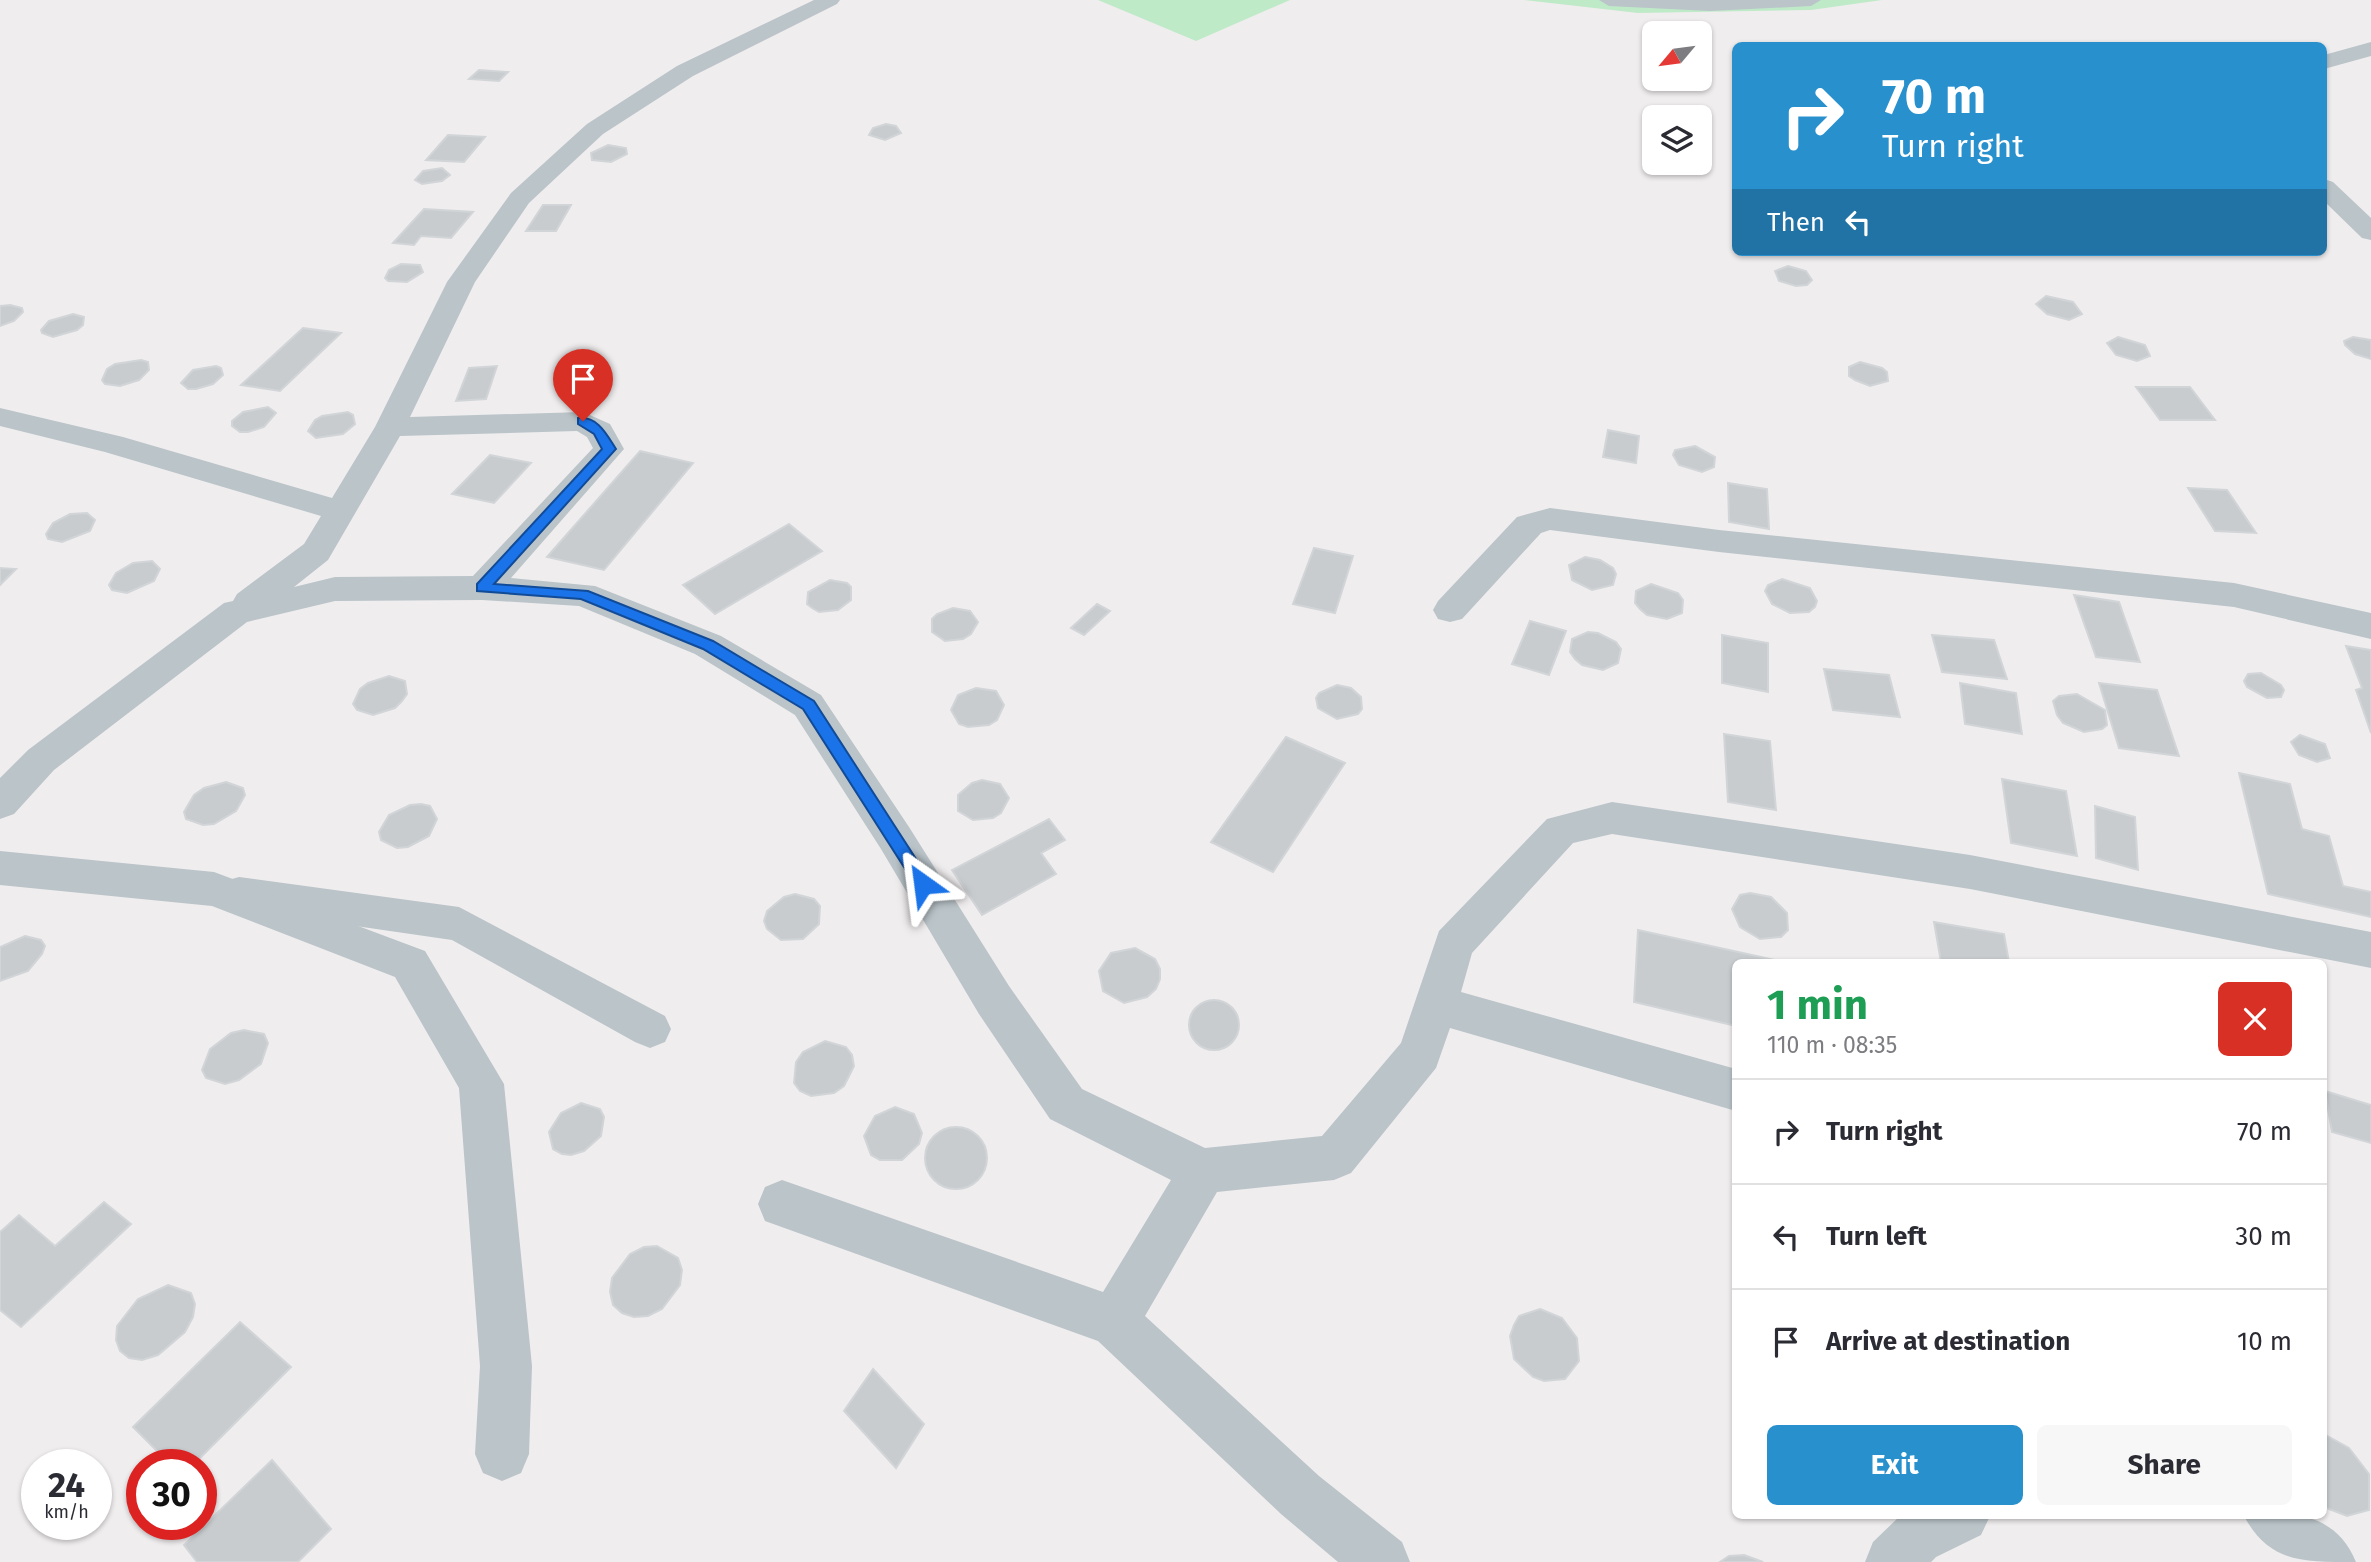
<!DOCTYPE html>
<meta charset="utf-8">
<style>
body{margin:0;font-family:"Fira Sans",sans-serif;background:#f7f7f7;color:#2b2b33;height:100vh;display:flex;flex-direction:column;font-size:26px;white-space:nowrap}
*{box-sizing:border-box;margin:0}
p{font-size:23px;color:#7c7c81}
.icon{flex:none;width:38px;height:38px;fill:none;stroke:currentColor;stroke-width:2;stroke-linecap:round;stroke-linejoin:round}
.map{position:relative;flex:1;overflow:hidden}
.drawer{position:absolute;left:1732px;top:959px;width:595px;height:560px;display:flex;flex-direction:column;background:#fff;border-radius:10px;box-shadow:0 2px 5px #0004}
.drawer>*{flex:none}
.banner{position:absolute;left:1732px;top:42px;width:595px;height:214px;border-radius:10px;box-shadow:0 2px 5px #0004;background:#2990ce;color:#fff;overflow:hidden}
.needle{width:46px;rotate:241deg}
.buttons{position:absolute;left:1642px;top:21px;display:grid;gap:14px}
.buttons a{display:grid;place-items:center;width:70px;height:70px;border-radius:10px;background:#fff;box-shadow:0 2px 5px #0004;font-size:35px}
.speed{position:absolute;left:21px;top:1449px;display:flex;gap:14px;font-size:35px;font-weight:700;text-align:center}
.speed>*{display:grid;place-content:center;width:91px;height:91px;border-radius:50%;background:#fff;box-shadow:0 2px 5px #0004;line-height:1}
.speed small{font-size:18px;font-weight:400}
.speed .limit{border:10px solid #d22;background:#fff;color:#111}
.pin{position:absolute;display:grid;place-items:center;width:60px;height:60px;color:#fff;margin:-72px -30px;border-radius:50% 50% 50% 0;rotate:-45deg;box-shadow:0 0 7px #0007}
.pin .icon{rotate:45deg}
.me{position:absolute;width:77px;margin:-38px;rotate:329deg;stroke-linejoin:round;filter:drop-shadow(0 0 5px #0008)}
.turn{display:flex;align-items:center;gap:24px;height:147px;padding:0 35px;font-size:32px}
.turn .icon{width:91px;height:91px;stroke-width:2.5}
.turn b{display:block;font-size:49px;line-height:60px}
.then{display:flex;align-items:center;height:66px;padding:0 35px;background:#0003;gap:14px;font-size:26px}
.round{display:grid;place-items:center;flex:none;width:74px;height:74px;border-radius:10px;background:#f7f7f7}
.summary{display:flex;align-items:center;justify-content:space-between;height:119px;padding:0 35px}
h1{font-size:42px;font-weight:700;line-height:52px;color:#1e9e55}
.primary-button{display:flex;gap:14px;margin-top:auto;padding:14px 35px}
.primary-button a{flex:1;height:80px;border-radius:10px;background:#2990ce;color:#fff;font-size:28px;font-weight:700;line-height:80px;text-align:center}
.primary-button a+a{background:#f7f7f7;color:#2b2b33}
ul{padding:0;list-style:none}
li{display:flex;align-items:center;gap:21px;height:105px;padding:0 35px;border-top:2px solid #e1e1e2}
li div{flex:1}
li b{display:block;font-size:26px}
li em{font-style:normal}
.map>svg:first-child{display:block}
.green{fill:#bfeac8}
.building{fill:#c8cccf;stroke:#d2d5d8;stroke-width:2}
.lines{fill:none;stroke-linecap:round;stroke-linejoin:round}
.service{fill:#bac4c9;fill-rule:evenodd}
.minor{fill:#bac4c9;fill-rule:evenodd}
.route{fill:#1a73e8;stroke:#114b97;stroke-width:2}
</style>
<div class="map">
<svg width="2371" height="1562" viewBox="0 0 2371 1562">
<rect width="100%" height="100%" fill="#f0edee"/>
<!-- green -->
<g class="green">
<path d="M1098 0H1290L1196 41Z"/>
<path d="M1524 0H1882L1811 10 1638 13Z"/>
</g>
<!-- building -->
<g class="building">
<path d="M479 70 508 72 499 81 469 79Z"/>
<path d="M886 124 896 126 901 133 885 140 869 135 873 128Z"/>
<path d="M448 135 485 137 464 162 426 160Z"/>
<path d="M608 145 626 148 627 154 611 162 592 160 591 153Z"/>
<path d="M442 168 450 175 442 181 422 184 415 180 423 171Z"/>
<path d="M543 205H571L556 231H526Z"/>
<path d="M424 209 473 212 451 238 421 236 414 245 393 243Z"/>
<path d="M401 264 420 265 423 272 407 282 388 281 385 278 389 270Z"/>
<path d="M1788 266 1806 271 1812 280 1807 285 1796 286 1779 281 1775 271Z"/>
<path d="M2046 296 2073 302 2082 314 2069 320 2047 314 2036 304Z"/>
<path d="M10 305 22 308 23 312 14 321 0 326V306Z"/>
<path d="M73 314 84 317 83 325 77 330 53 337 42 333 41 330 49 321Z"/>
<path d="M303 328 341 333 280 391 241 385Z"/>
<path d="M2118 337 2145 345 2150 356 2137 361 2116 355 2107 343Z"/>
<path d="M2353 337 2371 340V359L2355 354 2345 345 2344 341Z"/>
<path d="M141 360 148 362 149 370 139 380 120 386 105 384 102 380 107 369 115 364Z"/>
<path d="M1860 362 1882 368 1887 372 1888 381 1870 386 1855 380 1849 376V367Z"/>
<path d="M216 366 221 368 223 375 213 384 196 389H188L181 383 193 370Z"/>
<path d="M497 366 486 399 456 401 469 368Z"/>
<path d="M2136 387H2190L2215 420H2160Z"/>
<path d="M268 407 276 413 264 427 248 432H240L232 426V421L243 412Z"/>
<path d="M348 412 353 415 355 424 343 434 316 438 308 431 315 420 322 416Z"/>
<path d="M1608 430 1639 436 1636 463 1603 457Z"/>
<path d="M1695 446 1715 457 1714 467 1702 472 1679 465 1673 455 1675 450Z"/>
<path d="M640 451 693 463 604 570 547 557Z"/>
<path d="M490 455 531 463 494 503 452 494Z"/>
<path d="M1728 483 1767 489 1769 529 1729 522Z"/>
<path d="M2188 488 2227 490 2256 533 2215 531Z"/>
<path d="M87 513 95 520 90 531 62 542 48 539 46 534 53 523 70 514Z"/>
<path d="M789 524 822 551 715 614 683 585Z"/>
<path d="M1314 548 1353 556 1335 613 1293 604Z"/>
<path d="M1585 557 1600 560 1613 568 1616 574 1613 585 1592 590 1572 580 1569 565Z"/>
<path d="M152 561 160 569 154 581 127 593 112 590 109 585 116 573 133 563Z"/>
<path d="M0 568 16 569 0 585Z"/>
<path d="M1782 579 1810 588 1817 601 1815 607 1809 612 1790 613 1772 604 1765 591 1768 585Z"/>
<path d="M830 580 847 583 851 587V600L838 610 819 612 812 608 807 604 808 592Z"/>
<path d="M1651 584 1678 593 1683 600 1682 613 1667 619 1647 615 1640 609 1635 603 1636 591Z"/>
<path d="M2074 595 2119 602 2140 662 2096 657Z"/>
<path d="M1097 604 1110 611 1084 635 1071 628Z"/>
<path d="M953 608 970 611 978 622 971 634 963 639 945 641 932 632V619L937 614Z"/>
<path d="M1530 621 1566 631 1549 675 1512 664Z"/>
<path d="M1588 632 1598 633 1616 642 1621 649 1618 663 1603 670 1582 665 1575 659 1570 652 1572 639Z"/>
<path d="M1722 635 1768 643V692L1722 683Z"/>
<path d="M1932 635 1994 640 2007 679 1942 672Z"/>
<path d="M2346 646 2371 650V733L2356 690 2362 688Z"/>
<path d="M1824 669 1889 675 1900 717 1833 710Z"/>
<path d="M2261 673 2281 685 2284 690 2281 697 2267 698 2247 687 2244 681 2248 674Z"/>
<path d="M389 676 405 681 407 694 402 701 395 708 373 715 357 710 353 704 360 689 368 683Z"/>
<path d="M1960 683 2016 693 2022 734 1965 724Z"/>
<path d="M2099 683 2157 690 2179 756 2119 748Z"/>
<path d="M1337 685 1351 688 1361 697 1362 709 1358 714 1337 719 1318 708 1316 698 1319 693Z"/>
<path d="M976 688 996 691 1004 705 997 720 989 725 968 727 959 724 951 710 958 695Z"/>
<path d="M2077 694 2105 710 2107 725 2102 729 2084 732 2063 723 2057 715 2053 701 2059 696Z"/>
<path d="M1724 734 1770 741 1776 810 1728 802Z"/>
<path d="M2300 735 2325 744 2330 758 2317 762 2299 755 2291 742Z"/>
<path d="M1286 737 1345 763 1273 872 1211 842Z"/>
<path d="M2239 773 2290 784 2302 829 2329 836 2343 886 2371 892V917L2268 894Z"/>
<path d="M2002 779 2066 791 2077 856 2011 843Z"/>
<path d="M982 780 1000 784 1009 798 1001 813 993 818 973 820 958 811V795L972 783Z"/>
<path d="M226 782 243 788 245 795 236 811 214 824 203 825 186 819 184 812 194 795 204 788Z"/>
<path d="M421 804 430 806 437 819 429 836 408 847 397 848 381 840 379 832 389 815 410 805Z"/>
<path d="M2095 806 2135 817 2138 870 2096 858Z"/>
<path d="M1049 819 1065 840 1041 853 1056 874 982 915 952 870Z"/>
<path d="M1750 893 1771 897 1787 913 1788 930 1781 937 1760 939 1740 927 1732 909 1740 895Z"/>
<path d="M795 894 814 899 820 906 819 924 803 939 781 940 767 929 764 921 767 911 784 897Z"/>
<path d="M1934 922 2004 934 2009 962H1941Z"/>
<path d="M1638 930 1775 960V962H1736V1026L1634 1002Z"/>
<path d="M25 936 41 940 45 946 42 954 28 971 0 981V947Z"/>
<path d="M1135 948 1155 959 1160 969V979L1156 989 1147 997 1124 1003 1103 991 1099 971 1111 953Z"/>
<circle cx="1214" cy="1025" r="25"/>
<path d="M244 1030 264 1034 268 1043 261 1064 239 1080 225 1084 206 1078 202 1070 210 1049 231 1033Z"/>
<path d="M825 1041 846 1047 852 1055 854 1066 844 1086 834 1093 811 1096 800 1091 794 1083 796 1062 803 1052Z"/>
<path d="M2325 1091 2371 1105V1143L2332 1132Z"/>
<path d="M581 1103 600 1109 604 1117 601 1136 584 1151 571 1155 562 1154 553 1149 549 1132 561 1113Z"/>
<path d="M895 1107 914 1114 922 1133 919 1144 902 1160H880L871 1155 864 1136 875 1116Z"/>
<circle cx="956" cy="1158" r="31"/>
<path d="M104 1202 131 1224 21 1327 0 1310V1232L19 1215 55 1246Z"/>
<path d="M657 1246 678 1258 682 1270 680 1285 662 1309 648 1316 634 1317 622 1313 613 1305 610 1292 612 1278 630 1254 644 1247Z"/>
<path d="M168 1285 191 1293 195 1304 193 1317 185 1332 158 1355 142 1360 129 1358 120 1351 116 1340 117 1326 138 1299Z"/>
<path d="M1540 1309 1562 1318 1577 1338 1579 1361 1565 1379 1544 1381 1533 1377 1514 1359 1510 1336 1514 1325 1519 1316Z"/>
<path d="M240 1322 291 1367 193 1465H171L133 1427Z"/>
<path d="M873 1369 924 1424 896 1468 844 1411Z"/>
<path d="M2324 1434 2349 1448 2369 1474V1510L2347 1516 2324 1507Z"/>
<path d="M272 1460 331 1529 298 1562H197L184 1545Z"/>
<path d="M1744 1555 1763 1562H1720L1729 1556Z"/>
</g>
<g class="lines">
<!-- service -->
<path class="service" d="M239 877 459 907 665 1016 671 1029 665 1042 650 1048 635 1042 452 940 239 909 225 905 219 893 225 881Z"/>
<!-- minor -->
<g class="minor">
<path d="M814 0H840L837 4 693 76 603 134 529 203 475 282 410 417 583 412 610 424 624 449 511 578 595 586 721 636 821 695 909 827 1009 986 1082 1089 1205 1148 1322 1136 1401 1043 1439 931 1547 819 1612 802 1970 855 2371 932V968L1970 889 1612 834 1573 843 1472 953 1461 992 1736 1069V1111L1450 1028 1436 1068 1351 1173 1334 1180 1217 1192 1145 1316 1319 1476 1402 1542 1410 1562H1338L1281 1514 1098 1341 765 1221 758 1204 765 1187 782 1180 1103 1292 1171 1180 1050 1119 979 1014 881 849 795 715 695 654 579 606 482 600 335 601 247 622 54 770 14 814 0 819V778L28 750 224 603 233 601 237 594 304 544 321 516 105 452 0 426V408L123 437 332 498 375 427 447 282 511 193 587 124 677 66ZM577 431 587 437 593 448 473 576 335 577 294 587 328 560 400 436Z"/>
<path d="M1599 0H1821L1811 6 1710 11 1609 6Z"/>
<path d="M2371 42V56L2324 69V55Z"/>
<path d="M2324 179 2333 182 2371 218V240L2362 238 2324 201Z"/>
<path d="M1550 508 1719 530 2234 583 2371 613V639L2234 607 1719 552 1550 530 1541 533 1462 619 1450 622 1438 619 1433 610 1438 601 1517 517Z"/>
<path d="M0 851 214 872 425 951 504 1084 532 1366 529 1454 521 1473 502 1481 483 1473 475 1454 480 1366 459 1088 395 977 212 906 0 885Z"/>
<path d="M1900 1516H1990L1981 1535 1936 1557 1931 1562H1865L1873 1542Z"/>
<path d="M2244 1516C2292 1511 2335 1512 2356 1562 2300 1562 2269 1562 2244 1516Z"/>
</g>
</g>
<!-- route -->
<path class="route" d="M578 418C598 416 607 435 616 449L494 584 588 591 713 641 814 701 929 879 932 884 929 889H918L803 709 703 649 581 599 477 591V584L602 449 594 434 578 424Z"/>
</svg>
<div class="buttons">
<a><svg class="needle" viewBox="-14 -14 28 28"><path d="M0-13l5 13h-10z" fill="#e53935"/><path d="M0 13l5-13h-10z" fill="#7c7c81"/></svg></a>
<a><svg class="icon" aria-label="layers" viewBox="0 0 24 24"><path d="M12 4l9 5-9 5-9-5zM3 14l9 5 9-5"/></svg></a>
</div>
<div class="speed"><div>24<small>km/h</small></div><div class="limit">30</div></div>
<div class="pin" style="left:583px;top:421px;background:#d93025"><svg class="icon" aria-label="arrive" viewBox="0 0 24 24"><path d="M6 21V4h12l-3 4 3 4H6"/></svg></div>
<svg class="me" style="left:923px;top:884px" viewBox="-20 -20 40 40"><path d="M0-17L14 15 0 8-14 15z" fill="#1a73e8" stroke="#fff" stroke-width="4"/></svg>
<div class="banner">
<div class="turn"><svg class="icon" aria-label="right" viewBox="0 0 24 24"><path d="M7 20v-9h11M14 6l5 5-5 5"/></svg><div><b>70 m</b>Turn right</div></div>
<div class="then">Then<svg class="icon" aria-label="left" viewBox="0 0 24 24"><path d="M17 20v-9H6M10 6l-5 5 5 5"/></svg></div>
</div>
<section class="drawer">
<div class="summary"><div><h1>1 min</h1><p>110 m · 08:35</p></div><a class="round" style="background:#d93025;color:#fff"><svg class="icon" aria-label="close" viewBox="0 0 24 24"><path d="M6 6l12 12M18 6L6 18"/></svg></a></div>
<ul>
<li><svg class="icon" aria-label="right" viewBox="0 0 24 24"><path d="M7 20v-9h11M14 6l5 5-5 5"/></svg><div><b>Turn right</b></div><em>70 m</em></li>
<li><svg class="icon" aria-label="left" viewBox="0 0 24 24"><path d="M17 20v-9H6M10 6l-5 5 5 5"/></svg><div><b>Turn left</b></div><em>30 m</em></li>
<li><svg class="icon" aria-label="arrive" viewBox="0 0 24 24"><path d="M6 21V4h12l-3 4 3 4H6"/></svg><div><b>Arrive at destination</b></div><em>10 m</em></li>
</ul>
<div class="primary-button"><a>Exit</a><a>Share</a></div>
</section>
</div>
